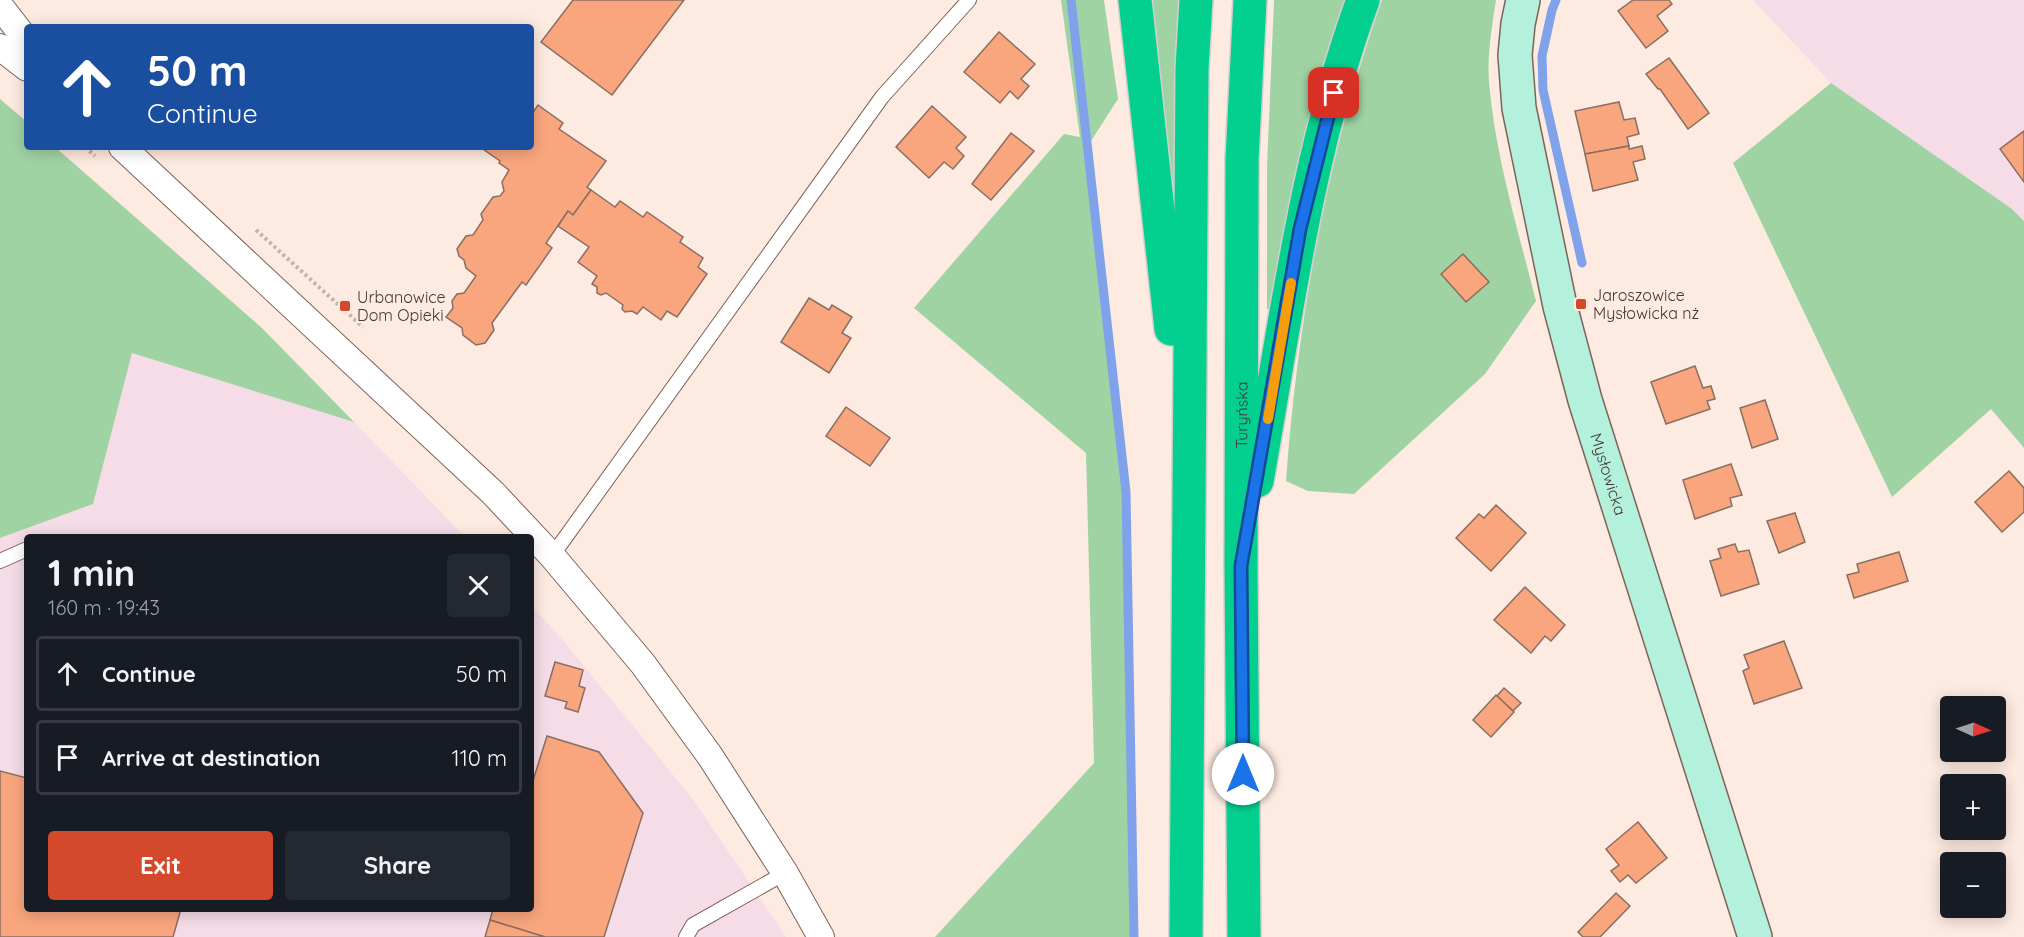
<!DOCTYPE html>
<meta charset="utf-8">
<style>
body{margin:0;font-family:Quicksand,sans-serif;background:#242831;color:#f1f3f6;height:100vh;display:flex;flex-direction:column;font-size:22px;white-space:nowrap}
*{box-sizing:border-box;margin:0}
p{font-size:20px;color:#9ea1a6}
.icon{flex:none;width:33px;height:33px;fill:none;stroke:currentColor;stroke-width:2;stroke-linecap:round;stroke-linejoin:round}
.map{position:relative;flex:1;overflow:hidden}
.panel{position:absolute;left:24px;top:534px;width:510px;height:378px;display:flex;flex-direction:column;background:#171b24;border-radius:6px;box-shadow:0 3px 15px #0003}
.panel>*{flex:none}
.guide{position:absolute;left:24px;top:24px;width:510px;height:126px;border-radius:6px;box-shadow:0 3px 15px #0003;background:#1a4fa0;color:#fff;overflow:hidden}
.needle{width:39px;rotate:93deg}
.fabs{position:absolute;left:1940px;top:696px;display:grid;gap:12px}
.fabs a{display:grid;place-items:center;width:66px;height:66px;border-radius:6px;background:#171b24;box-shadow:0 3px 15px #0003;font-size:30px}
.pin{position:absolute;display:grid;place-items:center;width:51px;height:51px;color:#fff;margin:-26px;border-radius:12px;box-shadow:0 3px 9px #0006}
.me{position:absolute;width:66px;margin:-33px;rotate:0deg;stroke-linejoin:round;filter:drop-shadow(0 0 4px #0008)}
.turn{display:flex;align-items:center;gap:21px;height:126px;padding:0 24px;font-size:27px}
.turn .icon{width:78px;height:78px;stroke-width:2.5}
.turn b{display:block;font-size:42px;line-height:51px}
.round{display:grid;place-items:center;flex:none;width:63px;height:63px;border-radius:6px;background:#242831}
.headline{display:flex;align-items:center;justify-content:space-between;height:102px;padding:0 24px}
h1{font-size:36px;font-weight:700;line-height:45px}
.cta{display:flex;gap:12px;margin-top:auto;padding:12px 24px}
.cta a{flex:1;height:69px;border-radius:6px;background:#d4492b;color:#fff;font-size:24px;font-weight:700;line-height:69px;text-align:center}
.cta a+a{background:#242831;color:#f1f3f6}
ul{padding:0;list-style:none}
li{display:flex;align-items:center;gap:18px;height:75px;margin:0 12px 9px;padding:0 12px;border:3px solid #363941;border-radius:6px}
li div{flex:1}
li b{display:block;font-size:22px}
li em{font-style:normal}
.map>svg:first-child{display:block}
.industrial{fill:#f5dce7}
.green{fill:#a0d3a4}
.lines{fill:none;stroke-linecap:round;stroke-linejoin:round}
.stream{stroke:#80a2ea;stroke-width:9}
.building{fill:#f9a67e;stroke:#8a6e61;stroke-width:1.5}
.lane-casing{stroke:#7f6357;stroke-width:16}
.street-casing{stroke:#7f6357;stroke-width:28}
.secondary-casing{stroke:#7f6357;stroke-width:36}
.highway-casing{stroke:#d2cfce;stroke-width:36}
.path{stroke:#c4b3ab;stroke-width:4;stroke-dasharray:3 3;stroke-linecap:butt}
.lane{stroke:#fff;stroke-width:14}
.street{stroke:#fff;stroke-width:26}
.secondary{stroke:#b3f1dd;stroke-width:33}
.highway{stroke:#03d08f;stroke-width:33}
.route-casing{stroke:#114b97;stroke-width:15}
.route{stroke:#1a73e8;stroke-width:10}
.slow{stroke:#f59e0b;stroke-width:10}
.poi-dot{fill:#d4492b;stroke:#fdeae1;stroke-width:2}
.labels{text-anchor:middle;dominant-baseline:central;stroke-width:4.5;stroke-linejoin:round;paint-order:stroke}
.poi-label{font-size:16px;fill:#453832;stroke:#fdeae1;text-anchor:start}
.street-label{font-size:16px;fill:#453832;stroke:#fdeae1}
</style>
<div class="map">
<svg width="2024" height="937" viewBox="0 0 2024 937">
<rect width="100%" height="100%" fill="#fdeae1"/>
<!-- industrial -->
<g class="industrial">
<path d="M1753 0H2024V221L2012 209 1831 83Z"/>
<path d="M132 352 354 422 465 537H27V909H531V606L556 632 692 798 786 937H0V538L93 504Z"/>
</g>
<!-- green -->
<g class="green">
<path d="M1061 0H1104L1118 99 1091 141 1128 482 1137 937H935L1094 763 1086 453 914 308 1064 134 1080 137Z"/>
<path d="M1147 0H1180L1173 206Z"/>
<path d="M1274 0H1349L1271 309H1267V167Z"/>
<path d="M1382 0H1496C1492 27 1487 54 1489 82 1495 155 1518 230 1536 301L1485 374 1354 494 1308 491 1286 481C1298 317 1327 155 1382 0Z"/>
<path d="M1831 83 2012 209 2024 221V448L1991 409 1892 497 1733 163Z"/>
<path d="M0 99 27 122V147H55L262 328 354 422 132 353 93 504 0 538Z"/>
</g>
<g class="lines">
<!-- stream -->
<g class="stream">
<path d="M1071 0 1126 492 1134 937"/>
<path d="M1556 0 1552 10 1542 56 1543 90 1582 263"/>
</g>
</g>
<!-- building -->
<g class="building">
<path d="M573 0H684L612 95 541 42Z"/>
<path d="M1633 0H1669L1672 4 1657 16 1668 31 1646 48 1618 11Z"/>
<path d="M999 32 1035 64 1021 79 1029 86 1018 99 1010 91 1000 103 964 72Z"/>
<path d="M1669 58 1709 113 1688 129 1660 89H1658L1646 74Z"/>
<path d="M1619 102 1624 120 1635 118 1639 134 1627 137 1629 146 1585 154 1575 111Z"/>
<path d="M538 105 563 123 559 129 606 161 587 187 591 190 573 215 568 211 546 243 552 248 526 285 522 282 492 323 494 330 485 343 476 345 463 335 462 328 446 317 453 308 452 301 457 294 464 293 476 276 466 268 464 260 459 256 457 249 466 236 473 235 483 220 481 214 493 197 500 196 504 191 502 182 509 170 499 163 500 161 480 147H531V109L534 111Z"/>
<path d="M932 106 966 137 956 148 964 156 953 169 944 162 929 178 896 147Z"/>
<path d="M2024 131V182L2000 149Z"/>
<path d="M1011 133 1034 151 991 200 972 184Z"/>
<path d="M1629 146V149L1642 146 1645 159 1633 162 1638 180 1593 191 1585 154Z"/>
<path d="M591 190 615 207 620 201 643 217 647 212 683 237 680 242 703 258 698 267 707 274 677 317 667 311 661 320 643 307 637 314 632 311 625 312 622 309 623 305 606 293 601 295 597 293V287L592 284 597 276 578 262 589 247 558 226 568 211 573 215Z"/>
<path d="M1463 254 1489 282 1466 302 1441 274Z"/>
<path d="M809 298 829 310 832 305 852 317 842 333 851 338 829 373 781 342Z"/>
<path d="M1695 366 1703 388 1711 386 1715 399 1707 401 1710 409 1666 424 1651 382Z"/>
<path d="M1765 400 1778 439 1752 448 1740 408Z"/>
<path d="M846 407 890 438 870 466 826 436Z"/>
<path d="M1731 464 1742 495 1730 498 1732 506 1695 519 1683 480Z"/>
<path d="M2009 471 2024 488V512L2002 532 1975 502Z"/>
<path d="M1496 505 1526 533 1491 571 1456 538 1479 514 1484 518Z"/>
<path d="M1795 513 1805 542 1779 553 1767 521Z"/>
<path d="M1735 544 1738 552 1749 550 1759 584 1721 596 1710 561 1721 558 1718 549Z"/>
<path d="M1899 552 1908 581 1854 598 1847 575 1859 572 1857 564Z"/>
<path d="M1525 587 1565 625 1551 641 1545 636 1531 653 1494 620Z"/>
<path d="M1784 641 1802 688 1754 704 1743 671 1749 668 1744 655Z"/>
<path d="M555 662 583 670 579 686 585 688 578 712 565 708 567 702 545 696Z"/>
<path d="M1504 688 1521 703 1513 711 1497 696Z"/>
<path d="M1496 695 1514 712 1491 737 1473 720Z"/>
<path d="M547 736 599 752 643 813 604 937H545L490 920 493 909H531V787Z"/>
<path d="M0 771 27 778V909H181L173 937H0Z"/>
<path d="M1638 822 1667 858 1636 883 1628 875 1620 882 1611 871 1619 865 1606 849Z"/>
<path d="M1616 893 1630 906 1600 937H1583L1578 932Z"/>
<path d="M490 920 545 937H485Z"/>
</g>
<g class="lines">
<!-- lane casing -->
<g class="lane-casing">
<g id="lane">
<path d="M552 556 882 97 969 0"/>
<path d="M0 561 27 549"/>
<path d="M686 937 693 925 785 873"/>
</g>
</g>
<!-- street casing -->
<g class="street-casing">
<g id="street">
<path d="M0 6 27 41"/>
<path d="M0 47 27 68"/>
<path d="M122 147 493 493 552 556 643 664 710 756 785 873 821 937"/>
</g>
</g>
<!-- secondary casing -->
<g class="secondary-casing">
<g id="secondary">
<path id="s1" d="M1523 0 1518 24 1515 55 1519 108 1560 306 1585 400 1755 937"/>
</g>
</g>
<!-- highway casing -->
<g class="highway-casing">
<g id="highway">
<path d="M1135 0 1171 329"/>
<path d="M1257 481C1286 320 1306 155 1363 0"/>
<path d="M1186 937 1192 69 1196 0"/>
<path id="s2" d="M1244 937 1241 565 1242 160 1250 0"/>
</g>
</g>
<!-- path -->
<g class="path">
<path d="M85 147 95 156"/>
<path d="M256 230 363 327"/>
</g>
<!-- lane -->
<use href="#lane" class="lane"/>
<!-- street -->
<use href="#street" class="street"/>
<!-- secondary -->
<use href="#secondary" class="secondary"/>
<!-- highway -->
<use href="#highway" class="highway"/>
</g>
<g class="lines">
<!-- route casing -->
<g class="route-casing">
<path id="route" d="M1243 774 1241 566 1300 229 1334 93"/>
</g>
<!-- route -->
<use href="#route" class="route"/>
<!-- slow -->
<path class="slow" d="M1268 419 1291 283"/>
</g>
<!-- markers -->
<g class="poi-dot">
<rect x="1575" y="298" width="12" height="12" rx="3"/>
<rect x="339" y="300" width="12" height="12" rx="3"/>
</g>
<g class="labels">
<!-- poi labels -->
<g class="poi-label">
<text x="1593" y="295">Jaroszowice<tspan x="1593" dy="18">Mysłowicka nż</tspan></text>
<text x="357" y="297">Urbanowice<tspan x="357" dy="18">Dom Opieki</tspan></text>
</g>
<!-- street labels -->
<g class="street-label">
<text stroke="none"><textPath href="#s2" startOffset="522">Turyńska</textPath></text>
<text stroke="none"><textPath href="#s1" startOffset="486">Mysłowicka</textPath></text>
</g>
</g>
</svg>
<div class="fabs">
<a><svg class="needle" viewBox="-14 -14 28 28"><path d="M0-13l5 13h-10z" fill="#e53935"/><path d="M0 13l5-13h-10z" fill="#9ea1a6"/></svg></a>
<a>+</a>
<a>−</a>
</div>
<div class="pin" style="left:1334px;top:93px;background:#d93025"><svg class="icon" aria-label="arrive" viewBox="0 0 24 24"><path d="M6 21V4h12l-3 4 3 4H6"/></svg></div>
<svg class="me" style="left:1243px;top:774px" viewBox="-20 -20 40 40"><circle r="19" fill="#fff"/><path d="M0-13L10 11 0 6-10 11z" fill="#1a73e8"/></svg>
<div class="guide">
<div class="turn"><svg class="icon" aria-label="ahead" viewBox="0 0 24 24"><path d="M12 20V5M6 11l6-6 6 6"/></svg><div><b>50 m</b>Continue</div></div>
</div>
<section class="panel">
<div class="headline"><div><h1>1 min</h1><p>160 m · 19:43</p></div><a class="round"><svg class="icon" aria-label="close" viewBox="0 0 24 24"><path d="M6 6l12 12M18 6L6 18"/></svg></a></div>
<ul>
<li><svg class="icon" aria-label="ahead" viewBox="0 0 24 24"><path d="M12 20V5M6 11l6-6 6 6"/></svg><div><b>Continue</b></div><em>50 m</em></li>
<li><svg class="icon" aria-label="arrive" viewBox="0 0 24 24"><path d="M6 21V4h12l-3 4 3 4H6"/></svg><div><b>Arrive at destination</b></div><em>110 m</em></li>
</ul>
<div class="cta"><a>Exit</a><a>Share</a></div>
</section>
</div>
